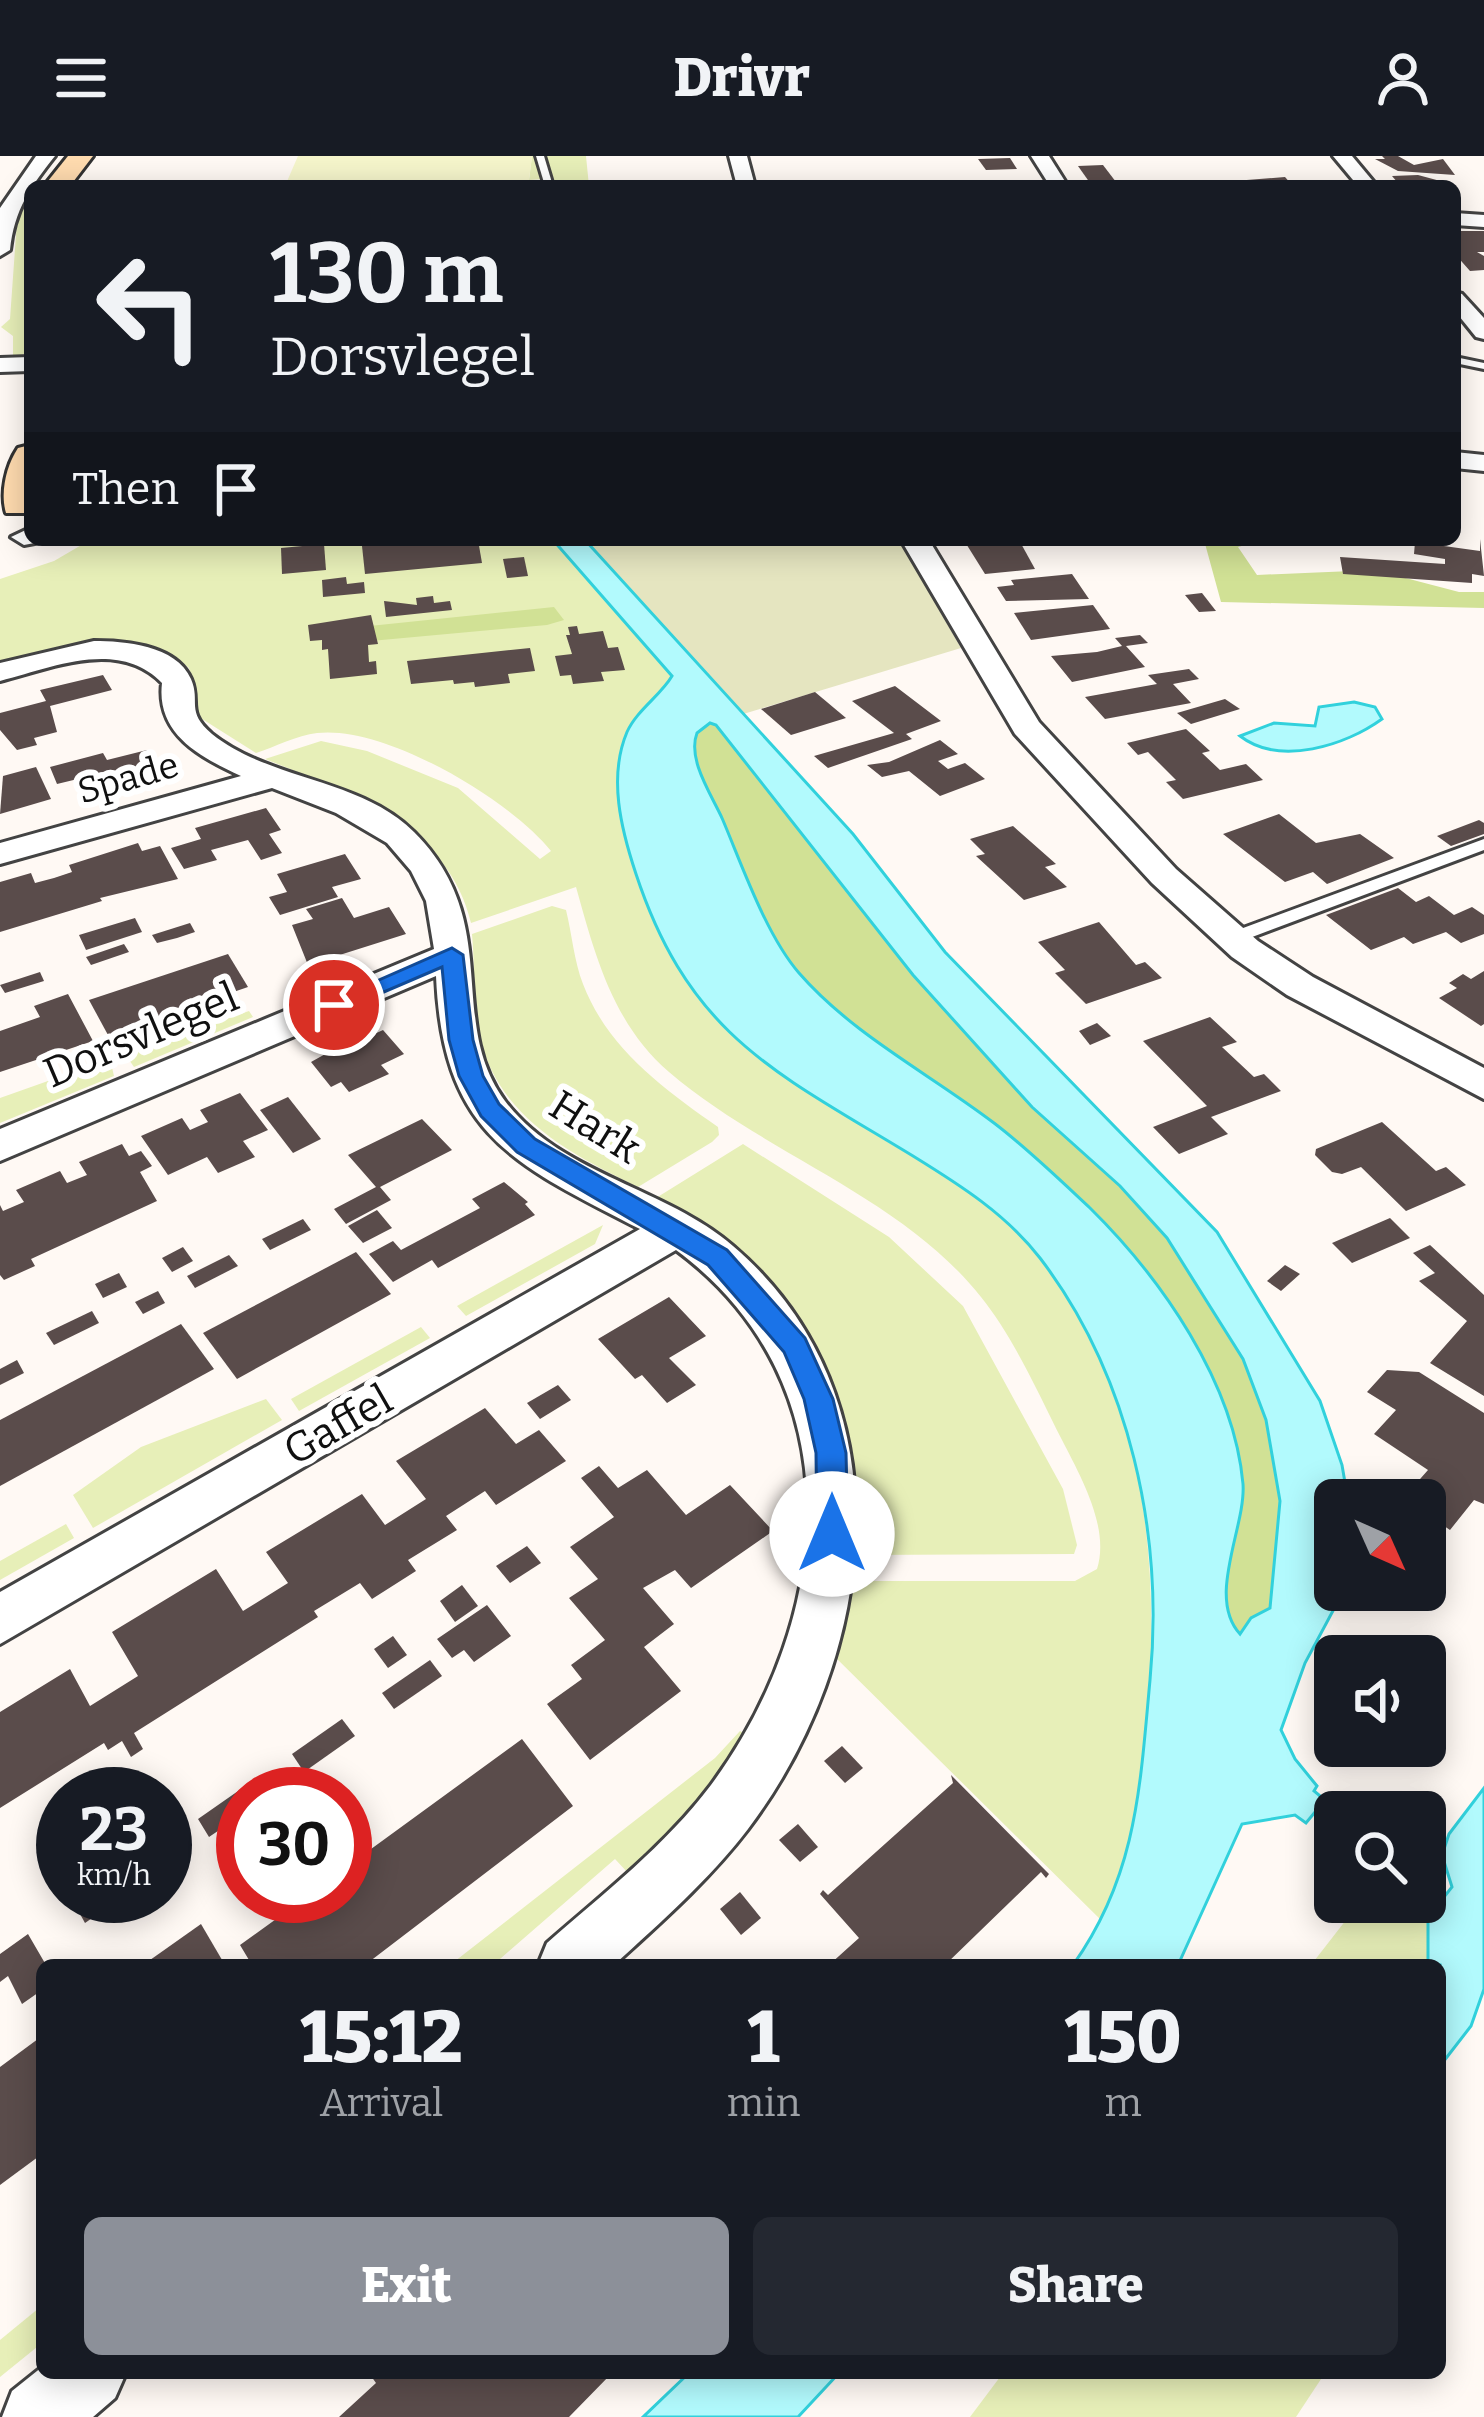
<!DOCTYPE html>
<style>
body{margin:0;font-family:Bitter,serif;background:#242831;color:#f1f3f6;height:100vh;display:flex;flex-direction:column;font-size:45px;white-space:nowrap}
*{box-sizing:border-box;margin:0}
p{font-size:39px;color:#9ea1a6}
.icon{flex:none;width:66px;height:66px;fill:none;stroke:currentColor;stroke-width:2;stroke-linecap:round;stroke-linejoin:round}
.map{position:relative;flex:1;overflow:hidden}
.side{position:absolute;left:36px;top:1803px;width:1410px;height:420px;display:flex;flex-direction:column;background:#171b24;border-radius:18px;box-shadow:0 6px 30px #0003}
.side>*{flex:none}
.guide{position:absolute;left:24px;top:24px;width:1437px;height:366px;border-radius:18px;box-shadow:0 6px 30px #0003;background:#171b24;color:#f1f3f6;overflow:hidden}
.needle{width:78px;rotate:135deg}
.fabs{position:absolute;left:1314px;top:1323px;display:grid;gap:24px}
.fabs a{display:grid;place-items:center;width:132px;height:132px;border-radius:18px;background:#171b24;box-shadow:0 6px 30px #0003;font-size:60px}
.speed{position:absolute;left:36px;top:1611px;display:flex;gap:24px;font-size:60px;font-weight:700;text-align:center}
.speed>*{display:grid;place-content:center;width:156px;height:156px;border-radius:50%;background:#171b24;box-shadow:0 6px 30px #0003;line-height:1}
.speed small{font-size:30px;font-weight:400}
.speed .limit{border:18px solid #d22;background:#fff;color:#111}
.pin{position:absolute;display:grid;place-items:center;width:102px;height:102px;color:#fff;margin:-51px;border:6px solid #fff;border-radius:50%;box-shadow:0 3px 12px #0007}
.me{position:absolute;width:132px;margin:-66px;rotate:0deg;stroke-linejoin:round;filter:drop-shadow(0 0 9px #0008)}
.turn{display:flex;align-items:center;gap:42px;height:252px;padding:0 48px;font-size:54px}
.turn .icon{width:156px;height:156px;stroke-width:2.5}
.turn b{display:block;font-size:84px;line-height:102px}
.then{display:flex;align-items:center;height:114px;padding:0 48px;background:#0003;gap:24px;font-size:45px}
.eta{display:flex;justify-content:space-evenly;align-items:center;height:204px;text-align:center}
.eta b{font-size:72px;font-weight:800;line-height:84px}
.primary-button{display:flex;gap:24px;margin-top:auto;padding:24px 48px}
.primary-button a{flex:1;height:138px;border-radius:18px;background:#8c9099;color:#fff;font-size:48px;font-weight:800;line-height:138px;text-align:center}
.primary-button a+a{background:#242831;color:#f1f3f6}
header{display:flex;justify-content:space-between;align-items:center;height:156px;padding:0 48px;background:#171b24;font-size:54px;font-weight:800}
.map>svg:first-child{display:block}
.green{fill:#e7efb8}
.forest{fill:#d1e195}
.cemetery{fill:#e5e5c0}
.pitch{fill:#f5f5cb}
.water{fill:#b2fafd;stroke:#31d1dc;stroke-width:3;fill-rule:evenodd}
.building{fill:#5a4c4b}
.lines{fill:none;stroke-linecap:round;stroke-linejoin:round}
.lane-casing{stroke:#434343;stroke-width:6}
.street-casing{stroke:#434343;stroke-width:6}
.secondary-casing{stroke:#323232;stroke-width:6}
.lane{fill:#fff;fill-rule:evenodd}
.street{fill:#fff;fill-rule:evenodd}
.secondary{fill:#ffdbaf;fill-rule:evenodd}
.route{fill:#1a73e8;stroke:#114b97;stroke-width:3}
.labels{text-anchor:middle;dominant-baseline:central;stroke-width:12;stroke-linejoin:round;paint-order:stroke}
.far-street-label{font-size:36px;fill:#101010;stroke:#fff}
.street-label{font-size:42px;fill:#101010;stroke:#fff}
</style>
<header><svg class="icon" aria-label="menu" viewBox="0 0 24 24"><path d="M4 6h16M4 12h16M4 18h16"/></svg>Drivr<svg class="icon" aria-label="person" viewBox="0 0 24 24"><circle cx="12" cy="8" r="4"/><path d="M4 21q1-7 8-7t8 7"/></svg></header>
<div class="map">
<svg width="1484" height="2261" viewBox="0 0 1484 2261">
<rect width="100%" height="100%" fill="#fff9f4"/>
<!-- green -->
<g class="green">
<path d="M532 0H586L589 30H550L546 23 529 24Z"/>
<path d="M30 32V195L13 203V180L1 171 10 163 17 65Z"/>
<path d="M90 384H553L672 520C661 538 637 555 628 575 608 616 619 667 633 708 687 874 762 909 903 995 953 1025 1000 1054 1038 1100 1150 1235 1163 1424 1144 1591 1140 1620 1140 1652 1133 1681 1125 1710 1113 1738 1103 1766L833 1499 856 1425H1075L1097 1413C1110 1372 1081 1321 1062 1284 1038 1237 1014 1182 981 1141 901 1040 766 999 669 916 613 868 595 799 576 731L471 767C449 670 347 636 265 603L321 585 367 595 458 632 540 703 551 695C510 644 386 569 317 577 297 579 275 591 256 597L199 561 189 512C138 468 58 492 0 509V423L54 405Z"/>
<path d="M552 750 566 754C572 778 574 805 583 828 608 893 664 933 718 971L719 979 712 986 638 1031C571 998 498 961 480 881 473 849 475 811 472 778Z"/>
<path d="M249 855 253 861 134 911 125 898Z"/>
<path d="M110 903 114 920 0 967V942Z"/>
<path d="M743 988 889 1081 963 1150 1063 1333 1077 1389 1074 1398 858 1399C863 1281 831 1168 735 1091 711 1071 682 1057 656 1042Z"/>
<path d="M603 1069 595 1088 466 1160 457 1150Z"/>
<path d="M421 1171 430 1182 299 1255 291 1243Z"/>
<path d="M266 1243 282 1264 93 1372 73 1339 141 1291Z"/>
<path d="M66 1368 74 1382 0 1424V1405Z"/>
<path d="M740 1575 745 1578C711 1630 675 1675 628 1717L615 1703 493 1809H450L715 1602Z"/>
<path d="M1360 1746H1423L1417 1754 1428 1766V1809H1311Z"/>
<path d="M39 2152 42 2187 0 2221V2184Z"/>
<path d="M1003 2217H1325L1296 2261H970Z"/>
</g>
<!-- forest -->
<g class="forest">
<path d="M1204 384H1264L1238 391 1257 419 1375 414 1459 436H1484V452L1221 446Z"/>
<path d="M554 451 564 464 547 469 327 489 321 475Z"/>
<path d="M710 567 716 568 913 819 1032 951 1120 1030 1167 1082 1243 1203 1266 1264 1280 1345 1270 1452 1251 1462 1239 1479C1207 1437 1246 1374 1243 1327 1234 1226 1161 1121 1090 1052 1060 1023 1027 992 994 967 930 918 853 879 799 817 766 778 742 709 722 662 711 637 687 603 697 577Z"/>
</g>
<!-- cemetery -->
<path class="cemetery" d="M585 384H899L961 492 740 559Z"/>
<!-- pitch -->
<path class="pitch" d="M298 0H532L529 24 447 25 446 30H285Z"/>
<!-- water -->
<g class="water">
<path d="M553 384H585L853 678 945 796 1217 1076 1320 1245 1342 1309 1348 1344H1335V1434H1339L1335 1451 1305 1507 1281 1574 1295 1603 1317 1630 1314 1635 1325 1644 1306 1667 1295 1659 1242 1668 1178 1809H1073C1137 1719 1140 1631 1150 1524 1164 1378 1130 1220 1040 1102 1006 1058 960 1029 913 1000 777 917 690 881 636 718 621 673 608 621 627 576 637 554 661 539 672 520ZM710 567 716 569 913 819 1032 951 1120 1030 1167 1082 1243 1203 1266 1264 1280 1345 1270 1452 1251 1462 1240 1478C1206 1441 1246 1371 1243 1328 1234 1226 1161 1122 1090 1052 1060 1024 1027 992 994 967 930 918 853 879 799 817 766 779 742 709 722 662 711 638 687 603 697 577Z"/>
<path d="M1354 546 1375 551 1382 563C1346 589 1280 611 1240 580L1274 567 1315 570 1319 551Z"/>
<path d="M1484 1632V1833L1471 1870 1440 1910V1809H1428V1766L1417 1754 1434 1732 1444 1741 1452 1731 1442 1699 1449 1678Z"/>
<path d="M689 2217H839L798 2261H643Z"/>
</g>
<!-- building -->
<g class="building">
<path d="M1382 0H1398L1414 9 1443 3 1455 19 1398 15 1375 3H1385Z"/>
<path d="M1010 2 1017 13 986 14 978 3Z"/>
<path d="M1103 9 1116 26 1090 27 1078 10Z"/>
<path d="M1418 19 1444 26 1445 30 1398 27 1392 20Z"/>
<path d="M1285 21 1292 29 1237 30 1234 25Z"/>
<path d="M1455 71 1459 75H1484V96H1477L1484 100V114L1470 115 1455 98Z"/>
<path d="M1480 383 1484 420 1472 418V427L1343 418 1340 401 1445 408V403L1414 398 1415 386 1480 395Z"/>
<path d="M478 384 482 407 365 418 362 390Z"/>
<path d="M990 384H1019L1035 413 985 418 965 386Z"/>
<path d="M324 388 326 414 282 418 281 392Z"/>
<path d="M524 401 528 420 507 422 503 403Z"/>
<path d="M1072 418 1089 443 1006 445 997 431 1014 429 1011 424Z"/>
<path d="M346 421 347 428 364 426 365 437 323 441 322 424Z"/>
<path d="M1202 437 1216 455 1199 456 1185 439Z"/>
<path d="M433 440 434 447 450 445 452 454 386 461 384 445 417 449 416 442Z"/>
<path d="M1093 449 1110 473 1031 484 1014 457Z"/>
<path d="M371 459 378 488 368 489 369 506 376 505 377 518 330 523 328 493 322 494V484L310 485 308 469Z"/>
<path d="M577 470 579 478 603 475 608 492 618 491 625 514 601 516 604 525 573 528 571 519 560 520 555 500 572 498 566 479H570L568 471Z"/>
<path d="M1140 479 1148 487 1126 490 1145 511 1072 526 1051 500 1097 496 1122 490 1115 482Z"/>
<path d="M530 492 535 515 508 518 510 527 475 531 474 526 454 528 453 524 411 528 407 505Z"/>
<path d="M1189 513 1199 523 1173 528 1191 547 1105 563 1085 541 1157 528 1148 519Z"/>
<path d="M103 519 112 534 50 550 57 576 34 582 37 589 17 594 0 574V557L46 545 40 534Z"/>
<path d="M895 530 941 565 906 578 912 583 828 612 814 600 894 577 852 545Z"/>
<path d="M815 536 846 562 791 579 761 553Z"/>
<path d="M1225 543 1240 553 1191 568 1177 557Z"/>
<path d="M1186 573 1210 595 1202 597 1220 614 1246 608 1263 624 1183 643 1166 626 1176 624 1148 596 1138 599 1127 587Z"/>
<path d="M940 584 958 598 938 605 948 613 965 607 985 623 940 640 909 615 882 621 867 609 889 606Z"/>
<path d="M147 594 158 614 91 632 86 621 57 628 50 611 103 597 107 604Z"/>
<path d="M36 611 51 643 0 658 3 620Z"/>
<path d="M266 652 281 674 269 678 282 697 261 704 248 684 211 694 217 704 184 713 171 692 201 683 195 672Z"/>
<path d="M1279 658 1316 687 1360 678 1394 702 1327 728 1313 716 1285 726 1223 678Z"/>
<path d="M1479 664 1484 667V678L1451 690 1437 680Z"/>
<path d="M1013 670 1056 708 1045 711 1067 731 1024 744 976 700 985 698 970 683Z"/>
<path d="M138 687 142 695 160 690 178 723 100 742 102 745 0 776V726L31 717 35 727 54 722 72 716 69 709Z"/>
<path d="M345 698 361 723 332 731 338 741 280 759 269 741 287 736 277 718Z"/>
<path d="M1398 732 1416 746 1429 740 1454 759 1472 751 1484 759V778L1461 787 1446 776 1413 788 1404 781 1371 794 1326 759Z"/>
<path d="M342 742 354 762 389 751 406 778 308 809 292 769 313 763 306 753Z"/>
<path d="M135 762 142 776 86 794 79 779Z"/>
<path d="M1099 766 1136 809 1145 806 1162 822 1086 848 1055 817 1065 814 1038 786Z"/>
<path d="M190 767 195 776 177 782 157 787 152 779Z"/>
<path d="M124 788 129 796 91 809 86 801Z"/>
<path d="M228 798 248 831 108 879 89 844Z"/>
<path d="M1484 815V868L1481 870 1439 842 1457 832 1449 827 1463 818 1471 823Z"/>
<path d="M40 816 44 825 5 837 0 829Z"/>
<path d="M68 838 93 885 0 916V875L40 861 34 850Z"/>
<path d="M1210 861 1237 886 1222 891 1254 921 1264 918 1281 935 1211 961 1228 978 1179 998 1153 971 1207 950 1143 885Z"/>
<path d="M1097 867 1111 880 1090 889 1079 875Z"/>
<path d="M383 874 404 898 381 909 389 918 349 936 341 926 331 931 311 906 354 882 357 886Z"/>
<path d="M240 937 268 974 243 985 255 1001 218 1017 207 1001 168 1019 141 980 182 962 190 974 208 966 200 954Z"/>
<path d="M288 941 321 983 293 997 260 954Z"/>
<path d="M422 963 452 994 380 1031 391 1044 346 1068 334 1053 376 1031 348 999Z"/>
<path d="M1382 966 1436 1015 1446 1011 1466 1029 1406 1055 1361 1011 1342 1018 1332 1016 1315 999 1316 993Z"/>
<path d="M122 988 129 1000 141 995 152 1010 140 1016 157 1045 31 1103 35 1110 4 1124 0 1119V1049L3 1055 24 1046 16 1034 60 1015 67 1027 87 1019 79 1006Z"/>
<path d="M504 1026 528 1046 525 1048 535 1059 438 1112 432 1104 393 1126 369 1098 393 1085 401 1094 480 1052 472 1043Z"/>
<path d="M377 1054 392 1072 363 1087 348 1070Z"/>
<path d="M1390 1062 1410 1082 1352 1107 1332 1087Z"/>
<path d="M303 1063 311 1074 270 1094 262 1083Z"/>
<path d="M1430 1089 1484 1139V1240L1430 1207 1467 1165 1419 1125 1435 1117 1413 1097Z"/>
<path d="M183 1091 193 1105 172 1116 162 1102Z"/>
<path d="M356 1096 391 1138 237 1223 203 1177Z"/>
<path d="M229 1099 238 1110 195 1132 187 1120Z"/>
<path d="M1285 1109 1300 1118 1281 1135 1267 1125Z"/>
<path d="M119 1117 127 1131 103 1142 95 1128Z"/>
<path d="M158 1135 165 1147 143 1158 135 1146Z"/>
<path d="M669 1141 706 1180 669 1202 696 1229 667 1247 642 1219 635 1223 598 1183Z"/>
<path d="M92 1155 99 1167 54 1189 46 1177Z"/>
<path d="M181 1168 214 1213 0 1330V1264Z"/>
<path d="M17 1204 24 1217 0 1229V1213Z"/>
<path d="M1387 1214 1419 1216 1484 1257V1348L1474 1344 1450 1374 1425 1357V1344H1416L1413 1331 1428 1314 1374 1278 1396 1254 1367 1236Z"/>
<path d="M558 1229 571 1244 540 1263 527 1247Z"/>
<path d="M485 1252 516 1288 539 1274 566 1305 496 1349 485 1335 446 1360 457 1374 408 1404 416 1415 372 1443 360 1427 314 1455 318 1461 134 1577 143 1593 131 1601 122 1585 108 1594 104 1587 0 1652V1556L70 1513 90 1550 138 1520 112 1476 216 1413 243 1455 288 1427 266 1396 362 1338 385 1369 426 1343 396 1305Z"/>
<path d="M599 1310 618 1332 647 1314 686 1359 730 1329 773 1375 691 1432 675 1414 643 1432 674 1468 644 1491 681 1535 590 1604 547 1548 582 1523 571 1509 605 1484 569 1442 598 1423 570 1391 614 1361 581 1322Z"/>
<path d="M527 1390 541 1407 510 1427 496 1410Z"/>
<path d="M462 1429 478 1450 455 1466 440 1445Z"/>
<path d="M487 1449 511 1480 474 1506 464 1494 452 1502 437 1483Z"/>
<path d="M393 1480 407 1499 388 1512 374 1493Z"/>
<path d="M430 1504 442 1520 394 1553 382 1537Z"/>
<path d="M342 1563 355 1580 304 1616 292 1598Z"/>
<path d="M522 1583 573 1650 365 1809H252L240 1789 308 1740H345V1712Z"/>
<path d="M842 1590 863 1612 845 1627 824 1605Z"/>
<path d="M951 1619 1049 1718 1046 1722 1041 1716 945 1809H829L859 1782 820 1738 823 1734 828 1739 953 1627Z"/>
<path d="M251 1626 259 1638H243V1658L209 1681 198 1663Z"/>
<path d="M798 1668 818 1691 800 1706 779 1684Z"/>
<path d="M740 1736 761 1762 741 1779 720 1753Z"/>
<path d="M84 1740H124L85 1767 74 1747Z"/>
<path d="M201 1768 225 1809H143Z"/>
<path d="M28 1778 46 1809 42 1834 22 1848 8 1820 0 1826V1798Z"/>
<path d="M42 1880V1998L0 2029V1911Z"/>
<path d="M377 2217 380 2222 386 2217H612L569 2261H339L376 2227 371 2220Z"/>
</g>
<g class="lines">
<!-- lane casing -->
<g class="lane-casing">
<g id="lane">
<path d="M536 0H544L553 30H545Z"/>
<path d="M1455 201 1484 207V213L1455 207Z"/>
<path d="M1484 683V694L1239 786 1233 787 1224 782 1227 778Z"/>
</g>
</g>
<!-- street casing -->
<g class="street-casing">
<g id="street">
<path d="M36 0H55C31 30 14 54 10 94L0 100V52Z"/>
<path d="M729 0H747L755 30H737Z"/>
<path d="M1031 0H1049L1068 30H1050Z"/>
<path d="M1333 0H1352L1377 30H1358Z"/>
<path d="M1455 57 1484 59V71L1455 69Z"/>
<path d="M1455 136 1462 138 1484 162V183L1476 181 1455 155Z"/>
<path d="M30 201V215L0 216V202Z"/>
<path d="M1455 296 1484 299V315L1455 312Z"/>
<path d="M30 372V384L40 386 24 389 11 381Z"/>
<path d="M901 384H929L1039 566 1176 713 1258 785 1313 821 1484 912V943L1287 839 1232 801 1152 727 1015 578Z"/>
<path d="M94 485C124 485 176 489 191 523 201 546 185 555 212 578 271 625 360 622 414 676 505 767 445 864 505 945 561 1019 665 1031 733 1090 911 1242 877 1502 748 1673 709 1724 661 1766 614 1809H538L547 1787C603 1738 666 1689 711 1629 834 1463 857 1228 676 1094L0 1488V1436L640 1073C512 1007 443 979 436 820L0 1005V973L434 793 426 745 411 715 387 687 336 657 272 632 0 708V687L241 620C200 601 156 578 162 527 118 482 52 512 0 525V507Z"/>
<path d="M42 2211V2217H126L115 2242 93 2261H2L12 2235Z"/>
</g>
</g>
<!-- secondary casing -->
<g class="secondary-casing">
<g id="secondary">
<path d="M68 0H93L70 30H44Z"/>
<path d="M30 289V357H6C0 337 6 310 18 292Z"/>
</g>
</g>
<!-- lane -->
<use href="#lane" class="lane"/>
<!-- street -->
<use href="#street" class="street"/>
<!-- secondary -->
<use href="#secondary" class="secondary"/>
</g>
<!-- route -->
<path class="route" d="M452 792 463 799 473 884 483 920 499 948 535 983 727 1094 805 1182 833 1243 846 1297 848 1378 843 1388 832 1392 822 1388 817 1378 816 1297 804 1243 784 1196 708 1109 517 996 481 960 459 920 449 884 442 811 342 854H326L322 849Z"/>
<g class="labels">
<!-- far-street labels -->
<g class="far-street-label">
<text transform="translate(128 622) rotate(-16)">Spade</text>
</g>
<!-- street labels -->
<g class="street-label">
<text transform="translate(141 879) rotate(-23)">Dorsvlegel</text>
<text transform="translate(595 971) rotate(32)">Hark</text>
<text transform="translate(338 1269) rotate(-30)">Gaffel</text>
</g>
</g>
</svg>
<div class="fabs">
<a><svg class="needle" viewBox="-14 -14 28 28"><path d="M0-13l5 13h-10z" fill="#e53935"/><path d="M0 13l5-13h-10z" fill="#9ea1a6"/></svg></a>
<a><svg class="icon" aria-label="sound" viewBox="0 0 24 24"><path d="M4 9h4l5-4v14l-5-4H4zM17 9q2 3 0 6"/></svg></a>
<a><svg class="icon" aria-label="search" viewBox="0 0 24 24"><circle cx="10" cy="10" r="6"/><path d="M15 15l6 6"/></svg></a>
</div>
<div class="speed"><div>23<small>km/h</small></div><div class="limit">30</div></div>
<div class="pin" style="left:334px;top:849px;background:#d93025"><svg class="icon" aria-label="arrive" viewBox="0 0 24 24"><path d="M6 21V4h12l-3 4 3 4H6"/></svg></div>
<svg class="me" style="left:832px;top:1378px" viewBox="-20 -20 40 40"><circle r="19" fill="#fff"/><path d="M0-13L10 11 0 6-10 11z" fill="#1a73e8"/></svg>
<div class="guide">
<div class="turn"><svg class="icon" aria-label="left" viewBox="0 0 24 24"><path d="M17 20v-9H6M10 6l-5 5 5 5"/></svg><div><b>130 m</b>Dorsvlegel</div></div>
<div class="then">Then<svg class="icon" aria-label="arrive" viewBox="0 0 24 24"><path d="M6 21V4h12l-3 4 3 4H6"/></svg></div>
</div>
<section class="side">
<div class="eta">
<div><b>15:12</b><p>Arrival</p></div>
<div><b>1</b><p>min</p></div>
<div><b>150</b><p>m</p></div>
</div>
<div class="primary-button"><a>Exit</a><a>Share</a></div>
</section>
</div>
